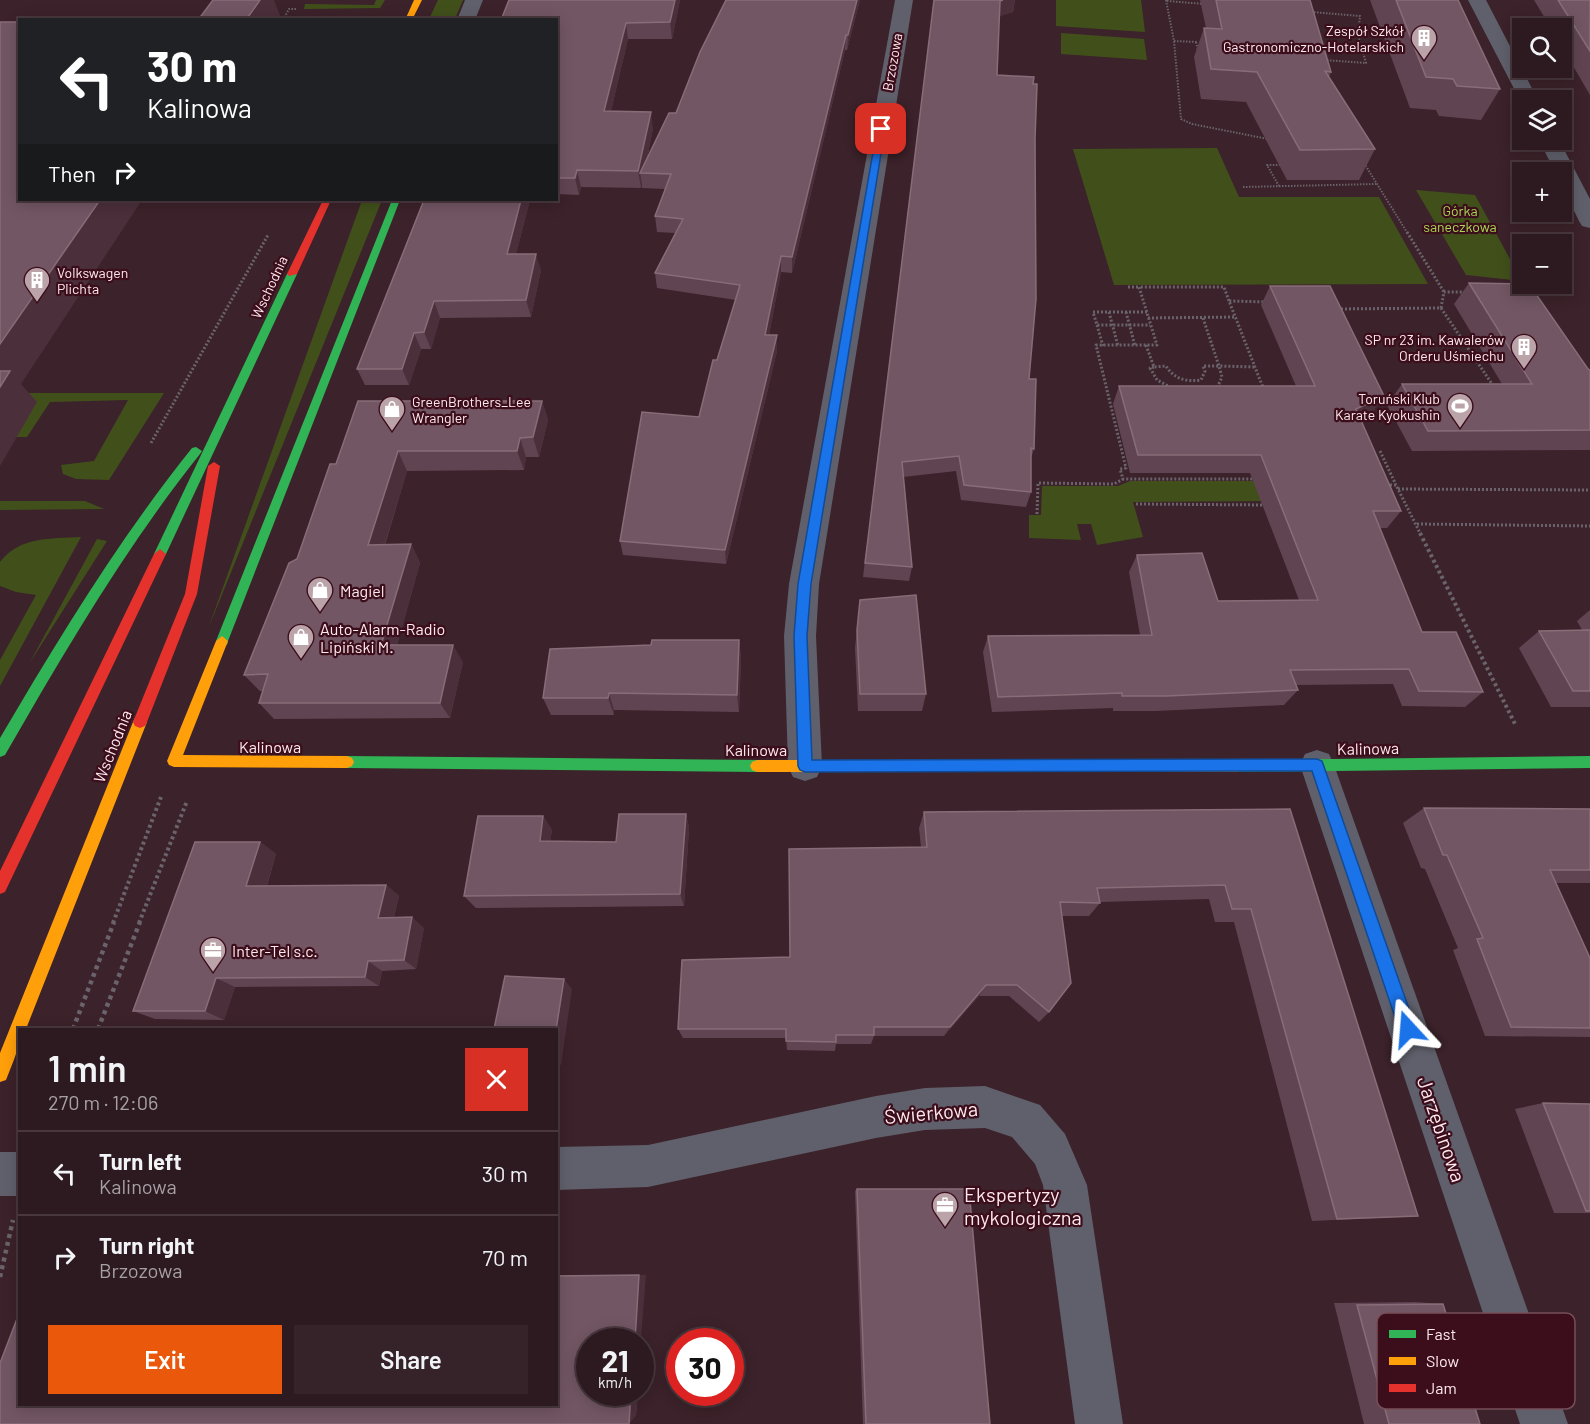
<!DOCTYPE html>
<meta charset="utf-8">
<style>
body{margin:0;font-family:Barlow,sans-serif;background:#352329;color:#f1f3f6;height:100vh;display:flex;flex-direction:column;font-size:22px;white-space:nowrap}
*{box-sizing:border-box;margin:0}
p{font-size:20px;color:#a7a1a5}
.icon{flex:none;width:33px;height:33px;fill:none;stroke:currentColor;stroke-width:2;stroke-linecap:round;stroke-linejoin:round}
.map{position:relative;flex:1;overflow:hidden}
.details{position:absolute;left:18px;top:1028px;width:540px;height:378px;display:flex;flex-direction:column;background:#2d1a20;border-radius:0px;box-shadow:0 3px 15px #0003,0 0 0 2px #48383e}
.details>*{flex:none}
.top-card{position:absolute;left:18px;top:18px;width:540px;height:183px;border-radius:0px;box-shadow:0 3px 15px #0003,0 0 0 2px #48383e;background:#202124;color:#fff;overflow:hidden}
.buttons{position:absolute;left:1512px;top:18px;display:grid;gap:12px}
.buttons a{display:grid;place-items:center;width:60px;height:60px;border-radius:0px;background:#2d1a20;box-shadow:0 3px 15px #0003,0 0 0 2px #48383e;font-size:30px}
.speed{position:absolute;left:576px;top:1328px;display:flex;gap:12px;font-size:30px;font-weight:700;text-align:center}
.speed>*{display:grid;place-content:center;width:78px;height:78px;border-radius:50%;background:#2d1a20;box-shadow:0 3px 15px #0003,0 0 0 2px #48383e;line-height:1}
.speed small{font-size:15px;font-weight:400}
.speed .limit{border:9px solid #d22;background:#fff;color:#111}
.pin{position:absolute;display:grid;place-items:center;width:51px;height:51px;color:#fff;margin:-26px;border-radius:12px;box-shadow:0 3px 9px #0006}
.me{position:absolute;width:66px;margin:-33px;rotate:341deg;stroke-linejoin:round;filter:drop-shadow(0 0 4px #0008)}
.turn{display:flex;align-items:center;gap:21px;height:126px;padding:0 30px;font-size:27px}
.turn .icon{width:78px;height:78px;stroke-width:2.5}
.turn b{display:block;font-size:42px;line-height:51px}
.then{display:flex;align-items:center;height:57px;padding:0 30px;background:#0003;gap:12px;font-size:22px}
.round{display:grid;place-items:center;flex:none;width:63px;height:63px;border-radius:0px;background:#352329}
.head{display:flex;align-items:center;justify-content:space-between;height:102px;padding:0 30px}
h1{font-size:36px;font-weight:600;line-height:45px}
.primary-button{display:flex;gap:12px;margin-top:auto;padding:12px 30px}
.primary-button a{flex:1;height:69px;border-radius:0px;background:#ea580c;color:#fff;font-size:24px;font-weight:600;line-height:69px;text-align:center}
.primary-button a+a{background:#352329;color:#f1f3f6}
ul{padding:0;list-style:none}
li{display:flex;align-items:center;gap:18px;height:84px;padding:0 30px;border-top:2px solid #48383e}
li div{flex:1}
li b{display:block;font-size:22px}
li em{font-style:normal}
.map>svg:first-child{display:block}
.green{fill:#41501b}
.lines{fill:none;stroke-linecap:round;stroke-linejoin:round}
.path-far3{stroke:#6a636b;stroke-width:2;stroke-dasharray:1.5 1.5;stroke-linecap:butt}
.path-far2{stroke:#6a636b;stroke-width:3;stroke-dasharray:2 2;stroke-linecap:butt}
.path-far1{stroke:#6a636b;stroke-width:4;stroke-dasharray:3 3;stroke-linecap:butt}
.path{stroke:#6a636b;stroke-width:4.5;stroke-dasharray:4 4;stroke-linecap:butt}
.street{fill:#5f606b;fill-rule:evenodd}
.fast{fill:#30b455;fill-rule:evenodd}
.slow{fill:#ff9f0a;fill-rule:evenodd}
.jam{fill:#e5322d;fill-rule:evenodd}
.wall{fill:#614452}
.shaded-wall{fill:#4b2f3b}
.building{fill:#725663;stroke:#886d78;stroke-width:1.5}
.route{fill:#1a73e8;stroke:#114b97;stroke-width:1.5}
.labels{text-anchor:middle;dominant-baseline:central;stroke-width:4.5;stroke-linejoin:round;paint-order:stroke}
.far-poi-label{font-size:14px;fill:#feeaee;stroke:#3c0d1b;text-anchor:end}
.far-street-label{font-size:14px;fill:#feeaee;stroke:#3c0d1b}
.far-park-label{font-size:14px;fill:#a9d756;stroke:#3c0d1b}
.poi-label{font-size:16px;fill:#feeaee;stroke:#3c0d1b;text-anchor:start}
.street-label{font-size:16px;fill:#feeaee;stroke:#3c0d1b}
.near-street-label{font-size:20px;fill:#feeaee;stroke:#3c0d1b}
.near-poi-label{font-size:20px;fill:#feeaee;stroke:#3c0d1b;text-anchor:start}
.key{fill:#3c0d1b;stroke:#764f5a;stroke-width:1.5}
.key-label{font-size:16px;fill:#feeaee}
</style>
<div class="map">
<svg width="1590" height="1424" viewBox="0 0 1590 1424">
<rect width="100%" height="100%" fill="#3c222a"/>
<!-- green -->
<g class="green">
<path d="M376 0H385L380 8 304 9 305 4 374 5Z"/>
<path d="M438 0H463L455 19H429Z"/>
<path d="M1056 0H1141L1145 32 1056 26Z"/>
<path d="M1061 33 1144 39 1147 60 1061 54Z"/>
<path d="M1217 148 1239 197H1379L1428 284 1114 285 1073 149Z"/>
<path d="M1416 190 1475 195 1522 281 1466 275Z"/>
<path d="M362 200H382L208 629Z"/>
<path d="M0 393H164L109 480 76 479 63 474 61 465 94 461 128 400 50 402 27 437H17Z"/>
<path d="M1130 481H1281L1288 501 1133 502 1143 537 1097 545 1091 524H1077L1081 540 1029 538V515H1041L1042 486H1118Z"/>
<path d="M0 501H85L104 509 0 510Z"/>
<path d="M81 537 0 686V660L36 595 16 592 0 586V562C20 536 51 539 81 537Z"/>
<path d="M97 539 107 541 29 664Z"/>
</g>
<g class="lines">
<!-- path-far3 -->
<g class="path-far3">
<path d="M1166 0 1174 41 1181 119 1192 124 1268 139"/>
<path d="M1167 1 1205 4"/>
<path d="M1311 12 1360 16 1358 35 1366 63 1324 60"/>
<path d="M283 20 289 9H296"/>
<path d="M1174 41 1197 42"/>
<path d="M1196 42 1198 50"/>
<path d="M1364 163 1408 234"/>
<path d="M1279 186 1267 165H1283"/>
<path d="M1243 187 1376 184"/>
</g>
<!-- path-far2 -->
<g class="path-far2">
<path d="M1407 232 1444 292"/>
<path d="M1128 287H1139"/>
<path d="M1531 293H1545"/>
<path d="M1229 301 1224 287H1139L1157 345H1096L1126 468 1120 469 1123 479H1256"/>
<path d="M1441 308 1494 387"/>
<path d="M1337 309 1441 308 1444 292H1466"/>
<path d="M1109 312 1118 346"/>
<path d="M1126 312 1135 346"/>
<path d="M1147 312H1093L1097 325H1150"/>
<path d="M1148 318 1236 317"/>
<path d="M1203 318 1219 366 1255 367"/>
<path d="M1097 325 1103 346"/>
<path d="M1146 345 1154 367 1166 366C1174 379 1186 382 1201 380L1205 371 1203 366H1219L1222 377 1217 388"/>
<path d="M1154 367 1150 368 1157 380 1170 387"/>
<path d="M1264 390 1229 301 1268 302"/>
<path d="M151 443 268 235"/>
<path d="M1380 451 1396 485"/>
<path d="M1386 485H1396L1421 535"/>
<path d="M1398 489 1590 490"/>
<path d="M1136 504 1267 505"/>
<path d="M1037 514 1038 483 1114 484 1123 479"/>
<path d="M1417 524 1590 526"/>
</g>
<!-- path-far1 -->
<g class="path-far1">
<path d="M1420 533 1515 724"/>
<path d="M113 923 161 797"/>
<path d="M139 923 187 801"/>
</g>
<!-- path -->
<g class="path">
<path d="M73 1029 114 922"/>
<path d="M98 1029 140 922"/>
<path d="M0 1277 13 1220"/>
</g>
<!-- street -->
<g class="street">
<path d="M465 0H483L475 20H457Z"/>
<path d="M895 0H913L819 584 816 636 822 766 817 777 805 781 793 777 788 766 784 636 789 584Z"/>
<path d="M1468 0H1486L1538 100H1522V104Z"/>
<path d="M1539 140H1559L1590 199V228L1582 226 1579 221 1562 186V172H1555Z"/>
<path d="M1317 750 1329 754 1334 765 1568 1424H1520L1300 765 1305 754Z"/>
<path d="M985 1086 1040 1105 1065 1134 1087 1185 1123 1424H1075L1043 1185 1035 1164 1012 1137 985 1128 925 1130 876 1138 648 1187 556 1190V1147L648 1145 876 1096 925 1088Z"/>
<rect x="0" y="1152" width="20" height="44"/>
</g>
<!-- fast -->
<g class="fast">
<path d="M392 200H400L228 641 227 645H217L216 641Z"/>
<path d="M292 271 297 274 166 554 164 557H156L154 554 287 274Z"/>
<path d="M196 447 202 451 200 454C125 548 65 651 5 755L0 757V738C59 638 119 539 192 448Z"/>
<path d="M347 756 757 760 762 762 764 766 762 770 757 772 347 768 342 766 340 762 342 758Z"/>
<path d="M1590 756V768L1237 772 1232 770 1230 766 1232 762 1237 760Z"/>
</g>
<!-- slow -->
<g class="slow">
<path d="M414 0H422L412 20H405Z"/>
<path d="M222 636 228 641 183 755 347 756 352 758 354 762 352 766 347 768 174 767 169 765 167 761 216 641Z"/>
<path d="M140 716 145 718 147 722 26 1029H20C20 1048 13 1062 6 1080L0 1082V1053L133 722 135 718Z"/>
<path d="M757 760H1237L1242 762 1244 766 1242 770 1237 772H757L752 770 750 766 752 762Z"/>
</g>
<!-- jam -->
<g class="jam">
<path d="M323 200H331L297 274 289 276 287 274Z"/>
<path d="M214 462 220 466 197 594 147 722 145 726 140 728 135 726 133 722 185 594 208 466Z"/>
<path d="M160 549 166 554 5 892 0 894V871L154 554Z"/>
</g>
</g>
<!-- wall -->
<g class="wall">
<path d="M509 0H680L672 39H628L611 111 653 128 647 159 676 113 726 0H860L847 50H845L792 273 781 272 769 335H777V351L726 564 623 555 620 541 699 417 736 300 657 288 655 273 675 233 657 232 655 216 665 189 642 188V184L641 188 581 187 579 195 556 194V20Z"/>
<path d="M934 0H1015L1013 12 999 16 997 75 1035 139 1029 379 1034 449 1031 458V492L1026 507 961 500 956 471 903 477 912 567 909 581 863 577Z"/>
<path d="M1200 0H1310L1331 72 1329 77 1375 149 1359 180H1287L1246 102 1201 99 1194 57 1204 28H1206Z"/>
<path d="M1370 0H1458L1500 89 1481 120 1439 116 1436 110 1410 108Z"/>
<path d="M1534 0H1590V95L1562 47V28H1551Z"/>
<path d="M530 200 516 254 541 270 531 317 440 318 431 349H421L409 385H365L357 369Z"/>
<path d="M1469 283 1588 369 1590 370V450L1412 451 1387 405 1402 384H1502L1454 304Z"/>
<path d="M1270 286 1384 396 1371 414 1360 419 1401 511 1387 528H1380L1422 632 1483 692 1465 707 1402 706 1393 684 1296 685 1298 690 1284 705 1156 711H1113V708L992 712 983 652 988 636 1140 635 1129 572 1137 555 1218 601 1299 600 1250 473H1130L1113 404 1119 386H1296L1261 305Z"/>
<path d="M542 401 548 420 539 457H526L524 470 407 471 385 545 411 544 420 563 397 645 463 662 450 718 274 719 259 703 263 691H260L244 675 297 559 336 464Z"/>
<path d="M860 600 926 694 922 711H858L855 648Z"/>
<path d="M1590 610V707H1551L1519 648 1539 631 1582 630 1577 621Z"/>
<path d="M739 640 741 658 739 712 614 710V715H551L543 698 651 645Z"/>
<path d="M1424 808 1590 809V883H1556L1590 958V1037L1485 1036 1453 950 1458 948 1425 869 1421 868 1403 823Z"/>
<path d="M1290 809 1418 1216 1312 1221 1234 922H1215L1209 899 1100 902V903L1089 916H1062L1049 1012 1039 1022 1009 996H979L944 1036H874L871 1044H836L835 1051 787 1050 786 1038H683L678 1029 790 957 921 847 919 828 924 812Z"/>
<path d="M686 814 689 828 684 906 476 908 464 896 543 816 552 830 550 841 616 842Z"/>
<path d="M260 842 276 854 267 886 386 885 399 896 394 917 424 928 416 969 382 971 379 986 235 987 224 1020 155 1019 133 1011Z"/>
<path d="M1543 1103 1590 1104V1213H1554L1515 1109Z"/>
<path d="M857 1189 990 1424H863L855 1191Z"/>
<path d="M556 1275H646L590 1392H638L636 1416 556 1404Z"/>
<path d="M1415 1302 1443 1304 1480 1424H1364L1334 1303Z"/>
</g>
<!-- shaded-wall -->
<g class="shaded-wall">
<path d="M260 0H274L281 18 280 20H246Z"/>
<path d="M675 0H680L672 39 670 22Z"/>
<path d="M857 0H860L847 50 848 35Z"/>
<path d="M1003 0H1015L1013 12 997 17 1000 1Z"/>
<path d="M626 23 628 39 607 128 604 111Z"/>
<path d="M846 35 845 50 792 273V257Z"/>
<path d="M651 112 653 128 644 173H640L642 184 641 188 638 171Z"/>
<path d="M577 170 581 187 579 195 575 178Z"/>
<path d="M100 200H142L21 384 37 402 0 466V344Z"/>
<path d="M521 200H530L512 270 507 254Z"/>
<path d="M536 254 541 270 531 317 526 300Z"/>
<path d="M781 256V272L766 350 765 335Z"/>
<path d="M434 301 440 318 431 349 424 332Z"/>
<path d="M414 333 421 349 409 385 402 369Z"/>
<path d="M777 335V351L726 564 725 550Z"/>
<path d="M1384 396 1371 414 1344 427 1356 409Z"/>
<path d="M542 401 548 420 539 457 533 437Z"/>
<path d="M520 438 526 457 524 470 517 451Z"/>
<path d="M398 451 407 471 379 563 368 545Z"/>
<path d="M411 544 420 563 392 662 381 645Z"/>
<path d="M739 640 741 658 739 712 737 695Z"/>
<path d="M453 645 463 662 450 718 440 703Z"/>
<path d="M609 693 614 710V715L608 698Z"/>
<path d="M686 814 689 828 684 906 680 894Z"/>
<path d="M543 816 552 830 548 855 540 841Z"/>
<path d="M260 842 276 854 263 898 246 886Z"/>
<path d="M386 885 399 896 391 929 378 918Z"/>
<path d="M412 917 424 928 416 969 404 960Z"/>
<path d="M368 961 382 971 379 986 365 977Z"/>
<path d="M216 978 235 987 224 1020 205 1011Z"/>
<path d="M564 979 572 989 561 1065 556 1062V1030Z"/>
<path d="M986 985 979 996 944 1036 950 1027Z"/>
<path d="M639 1275H646L640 1352V1341H635Z"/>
<path d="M631 1392H638L636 1416 629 1424Z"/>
</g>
<!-- building -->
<g class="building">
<path d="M213 0H260L246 20H198Z"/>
<path d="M509 0H675L670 22 626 23 604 111 651 112 638 171 577 170 575 178H556V20H501Z"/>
<path d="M726 0H857L848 35H846L792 257 781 256 765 335H777L725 550 620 541 642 412 699 417 713 360H717L740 285 655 273 683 219 655 216 671 174 640 173 669 113H676L700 52Z"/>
<path d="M934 0H1003L1000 1 997 75 1034 77 1033 84H1037L1035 139 1036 299 1029 379H1036L1034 449 1031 448V492L964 485 959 456 902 462 912 567 865 563Z"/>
<path d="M1216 0H1310L1331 72 1325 71 1375 149 1300 150 1257 72 1211 69 1204 28 1222 29Z"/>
<path d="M1396 0H1458L1500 89 1457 86 1453 79 1426 77Z"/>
<path d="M1558 0H1590V51Z"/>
<path d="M0 22H20V200H100L0 344Z"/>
<path d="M424 200H521L507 254H536L526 300 434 301 424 332 414 333 402 369H357Z"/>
<path d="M1469 283 1529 284 1588 369 1590 370V430L1428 431 1402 384H1532Z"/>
<path d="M1270 286H1330L1384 396 1356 409 1401 511H1373L1422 632H1456L1483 692 1419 691 1409 669 1290 670 1298 690 1166 696H1122V693L998 697 988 636 1152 635 1137 555 1202 553 1218 601 1318 600 1261 455H1138L1119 386H1315Z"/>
<path d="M0 371H10L0 387Z"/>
<path d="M358 401H542L533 437 520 438 517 451H398L368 545 411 544 381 645H453L440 703H259L268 674 244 675 289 563 297 559 330 464H336Z"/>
<path d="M916 595 926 694H860L857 630 860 600Z"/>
<path d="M1590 630V691H1573L1539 631Z"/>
<path d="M652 640H739L737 695 609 693 608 698H543L550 649 651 645Z"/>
<path d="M1424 808 1590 809V870H1550L1590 958V1028L1511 1027 1477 939 1483 938 1447 855H1443Z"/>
<path d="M1290 809 1418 1216 1337 1219 1251 909H1232L1225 885 1097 888 1100 903 1060 902 1071 983 1049 1012 1017 985H986L950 1027H874V1035H836V1042L786 1041V1029H678L682 960 790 957 789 849 927 847 924 812Z"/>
<path d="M619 814H686L680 894 464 896 478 816H543L540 841 616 842Z"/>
<path d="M195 842H260L246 886 386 885 378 918 412 917 404 960 368 961 365 977 216 978 205 1011H133Z"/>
<path d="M505 976 564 979 556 1030 494 1029Z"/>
<path d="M1543 1103 1590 1104V1211H1586Z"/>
<path d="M857 1189H969L990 1424H866Z"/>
<path d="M639 1275 635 1341H590V1392H631L629 1424H0V1363L20 1311V1404H556V1276Z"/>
<path d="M1443 1304 1480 1424H1389L1357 1305Z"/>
</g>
<!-- route -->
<path class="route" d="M881 126 885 129 811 584 807 636 812 760 1317 759 1322 761 1416 1029 1414 1035 1408 1037 1402 1035 1399 1029 1312 771 805 772 800 770 798 766 794 636 798 584 877 129Z"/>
<!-- icons -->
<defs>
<g id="building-pin" transform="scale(1.35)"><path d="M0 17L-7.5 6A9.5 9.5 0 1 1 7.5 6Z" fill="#baa4a9" stroke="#3c0d1b"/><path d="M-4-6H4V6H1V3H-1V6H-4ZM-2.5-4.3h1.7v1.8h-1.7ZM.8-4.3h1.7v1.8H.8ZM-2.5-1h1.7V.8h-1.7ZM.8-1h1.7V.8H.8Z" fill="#fff"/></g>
<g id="stadium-pin" transform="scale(1.35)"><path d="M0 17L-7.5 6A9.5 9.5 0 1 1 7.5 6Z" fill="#baa4a9" stroke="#3c0d1b"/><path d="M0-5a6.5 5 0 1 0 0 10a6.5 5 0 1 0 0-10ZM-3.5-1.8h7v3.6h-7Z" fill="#fff"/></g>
<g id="shop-pin" transform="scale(1.35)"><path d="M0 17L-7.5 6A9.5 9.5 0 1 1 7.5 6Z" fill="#baa4a9" stroke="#3c0d1b"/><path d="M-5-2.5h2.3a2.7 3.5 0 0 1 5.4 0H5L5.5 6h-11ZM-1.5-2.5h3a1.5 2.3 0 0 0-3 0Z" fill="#fff"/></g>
<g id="office-pin" transform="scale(1.35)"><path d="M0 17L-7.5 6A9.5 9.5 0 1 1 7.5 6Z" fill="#baa4a9" stroke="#3c0d1b"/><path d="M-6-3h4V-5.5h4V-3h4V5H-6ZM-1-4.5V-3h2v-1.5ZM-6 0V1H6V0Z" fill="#fff"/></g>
</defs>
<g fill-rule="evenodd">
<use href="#building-pin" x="1424" y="38"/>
<use href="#building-pin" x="37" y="280"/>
<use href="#building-pin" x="1524" y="347"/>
<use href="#stadium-pin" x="1460" y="406"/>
<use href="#shop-pin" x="392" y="409"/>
<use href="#shop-pin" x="320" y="590"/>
<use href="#shop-pin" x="301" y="637"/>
<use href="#office-pin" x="213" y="950"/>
<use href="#office-pin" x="945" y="1205"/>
</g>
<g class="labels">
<!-- far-poi labels -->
<g class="far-poi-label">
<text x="1404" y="30">Zespół Szkół<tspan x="1404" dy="16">Gastronomiczno-Hotelarskich</tspan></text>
<text x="57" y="272" text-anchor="start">Volkswagen<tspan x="57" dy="16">Plichta</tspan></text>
<text x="1504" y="339">SP nr 23 im. Kawalerów<tspan x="1504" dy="16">Orderu Uśmiechu</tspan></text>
<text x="1440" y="398">Toruński Klub<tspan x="1440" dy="16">Karate Kyokushin</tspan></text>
<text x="412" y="401" text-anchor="start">GreenBrothers_Lee<tspan x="412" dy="16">Wrangler</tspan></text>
</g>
<!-- far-street labels -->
<g class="far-street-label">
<text transform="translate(892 62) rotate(-80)">Brzozowa</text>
<text transform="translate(269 287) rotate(-65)">Wschodnia</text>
</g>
<!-- far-park labels -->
<g class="far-park-label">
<text x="1460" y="210">Górka<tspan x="1460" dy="16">saneczkowa</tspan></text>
</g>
<!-- poi labels -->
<g class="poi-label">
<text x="340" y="590">Magiel</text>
<text x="320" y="628">Auto-Alarm-Radio<tspan x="320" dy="18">Lipiński M.</tspan></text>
<text x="232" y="950">Inter-Tel s.c.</text>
</g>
<!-- street labels -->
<g class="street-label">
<text transform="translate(112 746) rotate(-68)">Wschodnia</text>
<text x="270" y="746">Kalinowa</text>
<text transform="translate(1368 748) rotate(-1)">Kalinowa</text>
<text x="756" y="749">Kalinowa</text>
</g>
<!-- near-street labels -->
<g class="near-street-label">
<text transform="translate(931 1112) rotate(-5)">Świerkowa</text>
<text transform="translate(1442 1129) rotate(71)">Jarzębinowa</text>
</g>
<!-- near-poi labels -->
<g class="near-poi-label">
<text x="964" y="1194">Ekspertyzy<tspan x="964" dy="23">mykologiczna</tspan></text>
</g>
</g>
<!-- legend -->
<rect x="1377" y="1313" width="198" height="96" rx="9" class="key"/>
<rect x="1389" y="1330" width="27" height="8" fill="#30b455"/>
<rect x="1389" y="1357" width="27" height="8" fill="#ff9f0a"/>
<rect x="1389" y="1384" width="27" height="8" fill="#e5322d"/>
<g class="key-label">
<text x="1426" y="1340">Fast</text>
<text x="1426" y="1367">Slow</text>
<text x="1426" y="1394">Jam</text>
</g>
</svg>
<div class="buttons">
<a><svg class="icon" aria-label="search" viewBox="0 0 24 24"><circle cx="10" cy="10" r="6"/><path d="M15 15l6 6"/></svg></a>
<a><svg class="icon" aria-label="layers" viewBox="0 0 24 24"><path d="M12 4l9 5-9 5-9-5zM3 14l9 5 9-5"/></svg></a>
<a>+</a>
<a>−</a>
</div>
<div class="speed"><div>21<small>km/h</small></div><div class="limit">30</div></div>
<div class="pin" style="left:881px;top:129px;background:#d93025"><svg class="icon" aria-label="arrive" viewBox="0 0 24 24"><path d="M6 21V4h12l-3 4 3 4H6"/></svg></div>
<svg class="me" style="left:1408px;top:1029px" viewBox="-20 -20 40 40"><path d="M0-17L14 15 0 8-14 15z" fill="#1a73e8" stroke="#fff" stroke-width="4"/></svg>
<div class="top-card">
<div class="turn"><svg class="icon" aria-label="left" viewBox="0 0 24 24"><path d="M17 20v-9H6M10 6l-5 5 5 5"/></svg><div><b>30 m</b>Kalinowa</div></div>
<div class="then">Then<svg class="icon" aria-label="right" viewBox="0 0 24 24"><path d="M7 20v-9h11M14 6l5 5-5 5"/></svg></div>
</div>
<section class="details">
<div class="head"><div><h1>1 min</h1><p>270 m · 12:06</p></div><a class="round" style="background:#d93025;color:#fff"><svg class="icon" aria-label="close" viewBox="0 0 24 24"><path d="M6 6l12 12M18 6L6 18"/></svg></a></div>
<ul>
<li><svg class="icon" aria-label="left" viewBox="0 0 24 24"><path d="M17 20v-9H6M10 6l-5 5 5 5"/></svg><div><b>Turn left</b><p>Kalinowa</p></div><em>30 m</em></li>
<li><svg class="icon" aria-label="right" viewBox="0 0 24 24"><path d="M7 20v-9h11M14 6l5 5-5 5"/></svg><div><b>Turn right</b><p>Brzozowa</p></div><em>70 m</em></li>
</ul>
<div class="primary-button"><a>Exit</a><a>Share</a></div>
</section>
</div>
